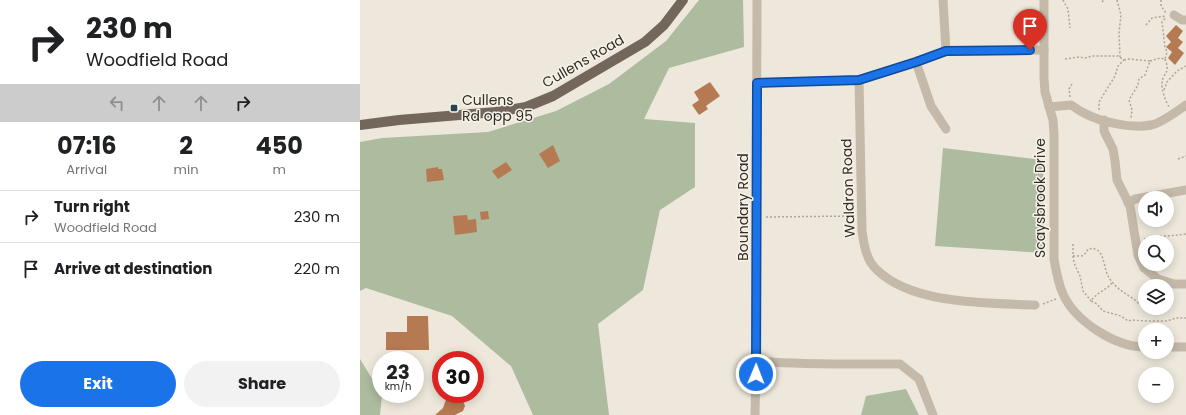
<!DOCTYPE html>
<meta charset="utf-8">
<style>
body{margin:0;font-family:Poppins,sans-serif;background:#f2f2f2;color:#202124;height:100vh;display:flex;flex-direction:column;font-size:15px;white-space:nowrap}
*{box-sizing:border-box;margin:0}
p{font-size:13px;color:#757577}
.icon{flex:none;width:22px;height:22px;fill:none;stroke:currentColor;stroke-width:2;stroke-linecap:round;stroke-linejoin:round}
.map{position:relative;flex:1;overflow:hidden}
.side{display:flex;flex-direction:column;background:#fff;width:360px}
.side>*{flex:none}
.banner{background:#fff;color:#202124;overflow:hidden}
.tools{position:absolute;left:778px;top:191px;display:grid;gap:8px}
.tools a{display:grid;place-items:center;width:36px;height:36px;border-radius:50%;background:#fff;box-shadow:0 2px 10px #0003;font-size:20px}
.speed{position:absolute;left:12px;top:351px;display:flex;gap:8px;font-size:20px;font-weight:700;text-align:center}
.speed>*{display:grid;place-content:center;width:52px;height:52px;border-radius:50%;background:#fff;box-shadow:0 2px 10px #0003;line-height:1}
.speed small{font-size:10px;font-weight:400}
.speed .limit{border:6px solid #d22;background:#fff;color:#111}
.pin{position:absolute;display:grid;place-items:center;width:34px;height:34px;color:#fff;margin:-41px -17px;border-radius:50% 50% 50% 0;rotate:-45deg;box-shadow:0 0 4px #0007}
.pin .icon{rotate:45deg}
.me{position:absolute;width:44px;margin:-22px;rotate:1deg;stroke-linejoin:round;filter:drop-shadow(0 0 3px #0008)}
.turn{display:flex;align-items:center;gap:14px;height:84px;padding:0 20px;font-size:18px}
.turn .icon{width:52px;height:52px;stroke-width:2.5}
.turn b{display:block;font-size:28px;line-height:34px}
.lanes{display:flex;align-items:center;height:38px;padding:0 20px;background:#0003;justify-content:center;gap:20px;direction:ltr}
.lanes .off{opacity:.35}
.eta{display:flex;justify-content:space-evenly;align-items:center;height:68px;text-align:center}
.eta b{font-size:24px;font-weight:700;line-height:28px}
.cta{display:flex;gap:8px;margin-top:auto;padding:8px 20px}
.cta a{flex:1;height:46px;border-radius:24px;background:#1a73e8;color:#fff;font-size:16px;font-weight:700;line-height:46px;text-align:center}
.cta a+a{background:#f2f2f2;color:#202124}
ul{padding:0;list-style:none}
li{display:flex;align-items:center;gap:12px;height:52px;padding:0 20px;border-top:1px solid #e0e0e0}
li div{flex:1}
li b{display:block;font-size:15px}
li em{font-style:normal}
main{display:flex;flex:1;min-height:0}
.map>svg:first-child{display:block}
.green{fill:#adbb9e}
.building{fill:#b67a52}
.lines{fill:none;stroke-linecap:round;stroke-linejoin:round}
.path{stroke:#b0a494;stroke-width:1.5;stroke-dasharray:2 2;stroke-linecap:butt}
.minor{stroke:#c5baaa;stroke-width:9}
.major{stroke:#73675b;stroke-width:10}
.route-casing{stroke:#114b97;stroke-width:10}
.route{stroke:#1a73e8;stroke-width:7}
.poi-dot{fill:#23454f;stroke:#f7f2e8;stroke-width:1.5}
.labels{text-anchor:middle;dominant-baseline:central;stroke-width:3;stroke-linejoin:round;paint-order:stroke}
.street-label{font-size:14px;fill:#332d28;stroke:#f7f2e8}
.poi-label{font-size:14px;fill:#332d28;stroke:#f7f2e8;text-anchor:start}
</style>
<main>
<section class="side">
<div class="banner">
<div class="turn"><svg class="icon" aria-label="right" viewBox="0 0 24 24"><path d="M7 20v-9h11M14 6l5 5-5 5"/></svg><div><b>230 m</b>Woodfield Road</div></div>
<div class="lanes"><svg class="icon off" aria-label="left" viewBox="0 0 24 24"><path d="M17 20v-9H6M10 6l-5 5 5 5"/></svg><svg class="icon off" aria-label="ahead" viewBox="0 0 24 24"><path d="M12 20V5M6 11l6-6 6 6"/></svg><svg class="icon off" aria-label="ahead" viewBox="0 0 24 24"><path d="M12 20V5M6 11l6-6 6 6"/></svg><svg class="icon" aria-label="right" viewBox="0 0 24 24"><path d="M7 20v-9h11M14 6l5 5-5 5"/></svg></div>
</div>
<div class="eta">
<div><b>07:16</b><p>Arrival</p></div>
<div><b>2</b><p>min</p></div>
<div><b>450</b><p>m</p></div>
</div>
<ul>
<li><svg class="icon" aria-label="right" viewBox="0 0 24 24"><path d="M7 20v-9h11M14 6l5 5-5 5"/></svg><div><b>Turn right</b><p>Woodfield Road</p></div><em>230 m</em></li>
<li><svg class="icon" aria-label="arrive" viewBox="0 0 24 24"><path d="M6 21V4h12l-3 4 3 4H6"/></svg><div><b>Arrive at destination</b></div><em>220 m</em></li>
</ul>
<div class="cta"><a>Exit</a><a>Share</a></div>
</section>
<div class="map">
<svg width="826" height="415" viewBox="0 0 826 415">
<rect width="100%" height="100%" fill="#eee8dc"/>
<!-- green -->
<g class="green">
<path d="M339 0H383L384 47 309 68 284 119 335 123V187L300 210 283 290 238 324 249 415H173L151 366 92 316 6 288 0 291V142L22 138 128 132 196 111 249 84 306 41Z"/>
<path d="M583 148 683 160 684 253 575 246Z"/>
<path d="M0 359 22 395 20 415H0Z"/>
<path d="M546 389 559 415H501L506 396Z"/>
</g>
<!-- building -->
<g class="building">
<path d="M816 25 823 31 818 38 823 42 818 48 824 53 815 65 808 58 812 52 806 47 811 42 806 36Z"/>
<path d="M350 82 360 96 346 106 348 109 339 115 332 105 339 100 334 92Z"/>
<path d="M193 145 200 161 188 168 179 154Z"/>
<path d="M146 162 152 170 138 179 132 171Z"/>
<path d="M78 167V169H82L84 180 67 182 66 169Z"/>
<path d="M128 211 129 219 121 220 120 212Z"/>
<path d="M107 215 108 220 116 219 117 232 95 235 93 216Z"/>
<path d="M47 316H68L69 350H26V332H47Z"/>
<path d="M88 394H104L102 399 105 406 103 411 95 415H75L83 408Z"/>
</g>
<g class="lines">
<!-- path -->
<g class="path">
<path d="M703 0 708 9 710 28"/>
<path d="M757 0 761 15 759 33 760 57"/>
<path d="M801 0V6L806 13"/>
<path d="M742 2 744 0"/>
<path d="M786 25 792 18 806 16"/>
<path d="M705 59 719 57 725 58 733 56H758L764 60 758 66 755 76 739 102V111"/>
<path d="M805 59C811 74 803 72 802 83 801 89 806 102 809 107"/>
<path d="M764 60 769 59 790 61 785 75 779 79 778 85 769 100 772 110 771 118"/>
<path d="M790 61 800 58 805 59 807 52 805 47 802 22 806 17"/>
<path d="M804 90 807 82 817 71 826 66"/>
<path d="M710 97 709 89 712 84"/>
<path d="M818 159 826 156"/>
<path d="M406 217 493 216"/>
<path d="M784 239 801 236H808L826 234"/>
<path d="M713 244V256H722L726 253 728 249C745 245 743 267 748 276 756 290 768 294 780 304H785"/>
<path d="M713 256 714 263 720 276 723 291 731 301"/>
<path d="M752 283C746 290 736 293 731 301L737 304 743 311 761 316 768 321 772 320 785 321H807L816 318H826"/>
<path d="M683 304 696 299"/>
</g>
<!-- minor -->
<g class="minor">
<path d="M583 0 586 51"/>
<path d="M684 0V78L685 92 693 120 694 134V259C696 271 698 283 703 294 715 321 755 347 785 347"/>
<path d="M814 15 822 20H826"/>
<path d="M556 62 571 106 586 129"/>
<path d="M499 80 502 231C504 245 506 260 517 270 553 305 629 303 675 305"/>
<path d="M397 83 499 80 556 62 586 51 684 50"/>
<path d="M689 107 711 105C715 107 719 111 724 113 740 122 773 129 791 125 802 123 817 111 826 105"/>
<path d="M744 120V131L753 149 755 161 757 180 770 206 778 255 784 268 798 279 814 284H826"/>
<path d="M768 203 775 199 826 190"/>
<path d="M807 347H826"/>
<path d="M396 361C444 365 492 364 540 364L559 379 573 415"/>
<path d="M395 415 396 361 397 0"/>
</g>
<!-- major -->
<path class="major" d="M0 125 39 120 136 112 166 107 193 96 285 42 304 25 323 0"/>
</g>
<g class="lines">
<!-- route casing -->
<g class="route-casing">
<path id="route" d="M396 374 397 83 499 80 556 62 586 51 670 50"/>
</g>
<!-- route -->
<use href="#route" class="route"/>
</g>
<!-- markers -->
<rect class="poi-dot" x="90" y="104" width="8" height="8" rx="2"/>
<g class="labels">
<!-- street labels -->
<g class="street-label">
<text transform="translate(223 61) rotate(-30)">Cullens Road</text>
<text transform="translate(488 188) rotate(-92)">Waldron Road</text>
<text transform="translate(680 198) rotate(-90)">Scaysbrook Drive</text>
<text transform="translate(383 207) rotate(-90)">Boundary Road</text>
</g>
<!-- poi labels -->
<g class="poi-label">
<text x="102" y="100">Cullens<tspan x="102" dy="16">Rd opp 95</tspan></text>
</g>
</g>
</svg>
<div class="tools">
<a><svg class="icon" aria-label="sound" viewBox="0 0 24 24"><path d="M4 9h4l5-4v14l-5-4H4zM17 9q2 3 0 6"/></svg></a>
<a><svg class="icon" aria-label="search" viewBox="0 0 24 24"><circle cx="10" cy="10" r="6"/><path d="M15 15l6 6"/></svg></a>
<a><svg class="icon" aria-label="layers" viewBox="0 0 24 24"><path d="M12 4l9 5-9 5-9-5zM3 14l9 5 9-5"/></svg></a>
<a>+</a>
<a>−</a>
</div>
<div class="speed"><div>23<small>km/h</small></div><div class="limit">30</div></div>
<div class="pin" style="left:670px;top:50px;background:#d93025"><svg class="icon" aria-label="arrive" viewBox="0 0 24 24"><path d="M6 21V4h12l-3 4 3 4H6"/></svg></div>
<svg class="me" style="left:396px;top:374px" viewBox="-20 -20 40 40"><circle r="17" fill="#1a73e8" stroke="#fff" stroke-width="3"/><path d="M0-11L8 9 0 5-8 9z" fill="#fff"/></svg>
</div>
</main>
